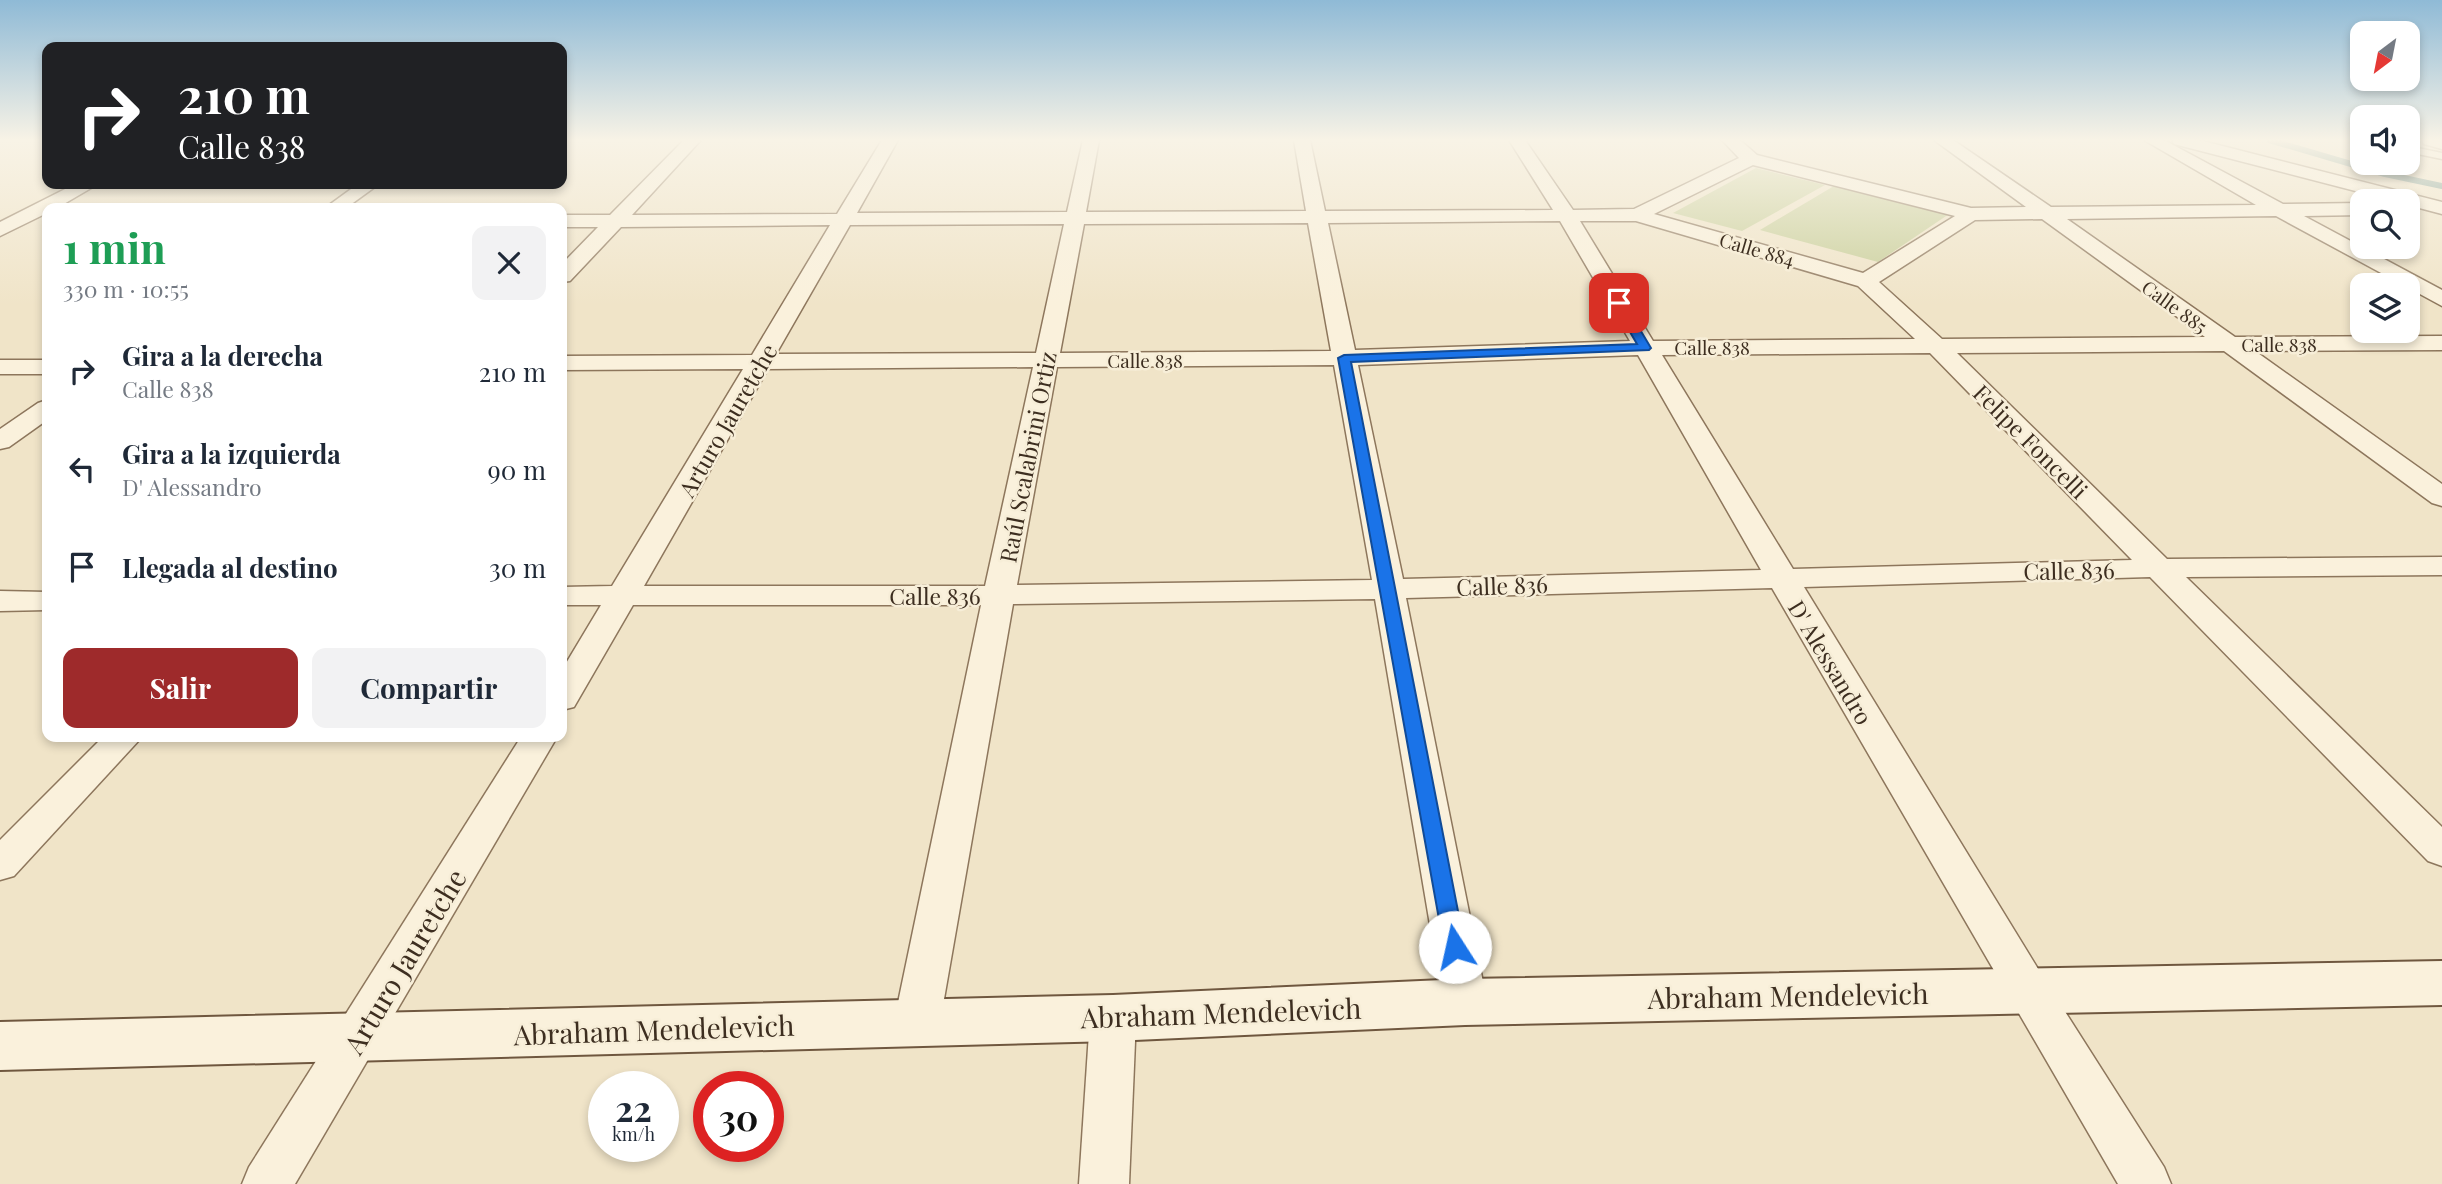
<!DOCTYPE html>
<html lang="es">
<meta charset="utf-8">
<style>
body{margin:0;font-family:"Playfair Display",serif;background:#f2f2f3;color:#1f2937;height:100vh;display:flex;flex-direction:column;font-size:26px;white-space:nowrap}
*{box-sizing:border-box;margin:0}
p{font-size:23px;color:#747a83}
.icon{flex:none;width:38px;height:38px;fill:none;stroke:currentColor;stroke-width:2;stroke-linecap:round;stroke-linejoin:round}
.map{position:relative;flex:1;overflow:hidden}
.side{position:absolute;left:42px;top:203px;width:525px;height:539px;display:flex;flex-direction:column;background:#fff;border-radius:14px;box-shadow:0 4px 10px #0003}
.side>*{flex:none}
.hud{position:absolute;left:42px;top:42px;width:525px;height:147px;border-radius:14px;box-shadow:0 4px 10px #0003;background:#202124;color:#fff;overflow:hidden}
.needle{width:46px;rotate:212deg}
.buttons{position:absolute;left:2350px;top:21px;display:grid;gap:14px}
.buttons a{display:grid;place-items:center;width:70px;height:70px;border-radius:14px;background:#fff;box-shadow:0 4px 10px #0003;font-size:35px}
.speed{position:absolute;left:588px;top:1071px;display:flex;gap:14px;font-size:35px;font-weight:700;text-align:center}
.speed>*{display:grid;place-content:center;width:91px;height:91px;border-radius:50%;background:#fff;box-shadow:0 4px 10px #0003;line-height:1}
.speed small{font-size:18px;font-weight:400}
.speed .limit{border:10px solid #d22;background:#fff;color:#111}
.pin{position:absolute;display:grid;place-items:center;width:60px;height:60px;color:#fff;margin:-30px;border-radius:14px;box-shadow:0 4px 10px #0006}
.me{position:absolute;width:77px;margin:-38px;rotate:350deg;stroke-linejoin:round;filter:drop-shadow(0 0 5px #0008)}
.turn{display:flex;align-items:center;gap:24px;height:147px;padding:0 21px;font-size:32px}
.turn .icon{width:91px;height:91px;stroke-width:2.5}
.turn b{display:block;font-size:49px;line-height:60px}
.round{display:grid;place-items:center;flex:none;width:74px;height:74px;border-radius:14px;background:#f2f2f3}
.overview{display:flex;align-items:center;justify-content:space-between;height:119px;padding:0 21px}
h1{font-size:42px;font-weight:700;line-height:52px;color:#1e9e55}
.primary-button{display:flex;gap:14px;margin-top:auto;padding:14px 21px}
.primary-button a{flex:1;height:80px;border-radius:14px;background:#9e2a2b;color:#fff;font-size:28px;font-weight:700;line-height:80px;text-align:center}
.primary-button a+a{background:#f2f2f3;color:#1f2937}
ul{padding:0;list-style:none}
li{display:flex;align-items:center;gap:21px;height:98px;padding:0 21px}
li div{flex:1}
li b{display:block;font-size:26px}
li em{font-style:normal}
.map>svg:first-child{display:block}
.green{fill:#c9cf9b}
.lines{fill:none;stroke-linecap:round;stroke-linejoin:round}
.stream{stroke:#6f938a;stroke-width:6}
.lane-casing{stroke:#8d765c;stroke-width:3}
.street-casing{stroke:#8d765c;stroke-width:3}
.secondary-casing{stroke:#6f573f;stroke-width:4}
.path{stroke:#8d765c;stroke-width:2.5;stroke-dasharray:3.5 2;stroke-linecap:butt}
.lane{fill:#faf1dc;fill-rule:evenodd}
.street{fill:#faf1dc;fill-rule:evenodd}
.secondary{fill:#faf1dc;fill-rule:evenodd}
.route{fill:#1a73e8;stroke:#114b97;stroke-width:2}
.labels{text-anchor:middle;dominant-baseline:central;stroke-width:5;stroke-linejoin:round;paint-order:stroke}
.far-street-label{font-size:19px;fill:#3d2e20;stroke:#f7eed8}
.street-label{font-size:23px;fill:#3d2e20;stroke:#f7eed8}
.near-street-label{font-size:28px;fill:#3d2e20;stroke:#f7eed8}
</style>
<div class="map">
<svg width="2442" height="1184" viewBox="0 0 2442 1184">
<rect width="100%" height="100%" fill="#f0e4c8"/>
<!-- green -->
<g class="green">
<path d="M1756 168 1825 185 1742 231 1673 213Z"/>
<path d="M1834 186 1949 214 1878 262 1760 230Z"/>
</g>
<g class="lines">
<!-- stream -->
<path class="stream" d="M2269 140 2385 174 2442 186"/>
<!-- lane casing -->
<g class="lane-casing">
<path id="lane" d="M2408 146 2442 153V159L2408 152Z"/>
</g>
<!-- street casing -->
<g class="street-casing">
<g id="street">
<path d="M684 140H701L632 215 837 214 882 140H898L857 213 1067 212 1083 140H1099L1086 212 1306 211 1294 140H1310L1325 211 1553 210 1509 140H1525L1573 210 1634 209 1739 158 1722 140H1740L1757 155 1971 208 2026 207 1934 140H1953L2051 207 2256 205 2144 140H2164L2283 204 2362 203V215L2304 216 2442 290V306L2276 216 2067 219 2235 337 2442 336V350L2255 351 2442 484V506L2432 503 2224 351 1957 353 2167 559 2442 557V575L2186 577 2442 827V866L2428 861 2150 577 1804 587 2043 977 2164 1167 2171 1184H2118L1772 588 1406 598 1487 1002 1481 1015 1465 1021 1449 1015 1443 1002 1375 599 1013 604 940 1022 933 1036 917 1041 901 1036 894 1022 981 605H633L574 707 562 710V670L601 605H562V587L612 586 743 369 562 370V356L752 355 830 225 621 227 570 281 562 282V264L598 227H562V215H610ZM1753 165 1955 216 1863 273 1654 214ZM2042 219 2205 337 1942 339 1879 282 1975 220ZM1560 221 1630 341 1355 350 1328 223ZM1580 221H1636L1858 286 1915 339 1653 341ZM1308 223 1331 351 1060 353 1084 224ZM1064 224 1036 353 776 354 850 225ZM1930 353 2132 560 1793 569 1662 355ZM1638 355 1761 570 1403 579 1358 365ZM1334 365 1372 580 1017 585 1057 367ZM1033 367 985 586H644L768 369Z"/>
<path d="M2172 140H2199L2442 202V214L2408 205V201H2394L2174 144Z"/>
<path d="M2422 140H2442V149L2424 144Z"/>
<path d="M75 184H98L57 208H47V213L0 236V222Z"/>
<path d="M358 184H379L346 208H325Z"/>
<rect x="0" y="360" width="47" height="14"/>
<path d="M47 400V420L9 447 0 449V429L38 403Z"/>
<path d="M0 591 47 592V610L0 611Z"/>
<path d="M103 737H142L14 876 0 880V840Z"/>
<path d="M521 737H557L295 1184H242L249 1167Z"/>
<path d="M1113 999 1129 1005 1136 1018 1129 1184H1079L1090 1018 1097 1005Z"/>
</g>
</g>
<!-- secondary casing -->
<g class="secondary-casing">
<path id="secondary" d="M2442 961V1005L1465 1025 1113 1041 0 1070V1022L1113 995 1465 979Z"/>
</g>
<!-- path -->
<path class="path" d="M269 186H327"/>
<!-- lane -->
<use href="#lane" class="lane"/>
<!-- street -->
<use href="#street" class="street"/>
<!-- secondary -->
<use href="#secondary" class="secondary"/>
</g>
<!-- sky -->
<linearGradient id="sky" x2="0" y2="1"><stop stop-color="#8fbad6"/><stop offset="0.46" stop-color="#f8f3e6"/><stop offset="1" stop-color="#f8f3e6" stop-opacity="0"/></linearGradient>
<rect width="2442" height="305" fill="url(#sky)"/>
<!-- route -->
<path class="route" d="M1615 301H1623L1651 348 1649 350 1351 362 1465 947 1462 953 1455 956 1447 953 1444 947 1338 358 1344 355 1637 344 1613 303Z"/>
<g class="labels">
<!-- far-street labels -->
<g class="far-street-label">
<text transform="translate(1757 249) rotate(16)">Calle 884</text>
<text transform="translate(2175 306) rotate(36)">Calle 885</text>
<text x="2279" y="344">Calle 838</text>
<text x="1712" y="347">Calle 838</text>
<text x="1145" y="360">Calle 838</text>
</g>
<!-- street labels -->
<g class="street-label">
<text transform="translate(727 420) rotate(-60)">Arturo Jauretche</text>
<text transform="translate(2031 441) rotate(45)">Felipe Foncelli</text>
<text transform="translate(1027 457) rotate(-79)">Raúl Scalabrini Ortiz</text>
<text transform="translate(2069 570) rotate(-1)">Calle 836</text>
<text transform="translate(1502 585) rotate(-2)">Calle 836</text>
<text x="935" y="595">Calle 836</text>
<text transform="translate(1831 662) rotate(59)">D' Alessandro</text>
</g>
<!-- near-street labels -->
<g class="near-street-label">
<text transform="translate(404 961) rotate(-59)">Arturo Jauretche</text>
<text transform="translate(1788 995) rotate(-1)">Abraham Mendelevich</text>
<text transform="translate(1221 1012) rotate(-2)">Abraham Mendelevich</text>
<text transform="translate(654 1029) rotate(-2)">Abraham Mendelevich</text>
</g>
</g>
</svg>
<div class="buttons">
<a><svg class="needle" viewBox="-14 -14 28 28"><path d="M0-13l5 13h-10z" fill="#e53935"/><path d="M0 13l5-13h-10z" fill="#747a83"/></svg></a>
<a><svg class="icon" aria-label="sound" viewBox="0 0 24 24"><path d="M4 9h4l5-4v14l-5-4H4zM17 9q2 3 0 6"/></svg></a>
<a><svg class="icon" aria-label="search" viewBox="0 0 24 24"><circle cx="10" cy="10" r="6"/><path d="M15 15l6 6"/></svg></a>
<a><svg class="icon" aria-label="layers" viewBox="0 0 24 24"><path d="M12 4l9 5-9 5-9-5zM3 14l9 5 9-5"/></svg></a>
</div>
<div class="speed"><div>22<small>km/h</small></div><div class="limit">30</div></div>
<div class="pin" style="left:1619px;top:303px;background:#d93025"><svg class="icon" aria-label="arrive" viewBox="0 0 24 24"><path d="M6 21V4h12l-3 4 3 4H6"/></svg></div>
<svg class="me" style="left:1455px;top:947px" viewBox="-20 -20 40 40"><circle r="19" fill="#fff"/><path d="M0-13L10 11 0 6-10 11z" fill="#1a73e8"/></svg>
<div class="hud">
<div class="turn"><svg class="icon" aria-label="right" viewBox="0 0 24 24"><path d="M7 20v-9h11M14 6l5 5-5 5"/></svg><div><b>210 m</b>Calle 838</div></div>
</div>
<section class="side">
<div class="overview"><div><h1>1 min</h1><p>330 m · 10:55</p></div><a class="round"><svg class="icon" aria-label="close" viewBox="0 0 24 24"><path d="M6 6l12 12M18 6L6 18"/></svg></a></div>
<ul>
<li><svg class="icon" aria-label="right" viewBox="0 0 24 24"><path d="M7 20v-9h11M14 6l5 5-5 5"/></svg><div><b>Gira a la derecha</b><p>Calle 838</p></div><em>210 m</em></li>
<li><svg class="icon" aria-label="left" viewBox="0 0 24 24"><path d="M17 20v-9H6M10 6l-5 5 5 5"/></svg><div><b>Gira a la izquierda</b><p>D' Alessandro</p></div><em>90 m</em></li>
<li><svg class="icon" aria-label="arrive" viewBox="0 0 24 24"><path d="M6 21V4h12l-3 4 3 4H6"/></svg><div><b>Llegada al destino</b></div><em>30 m</em></li>
</ul>
<div class="primary-button"><a>Salir</a><a>Compartir</a></div>
</section>
</div>
